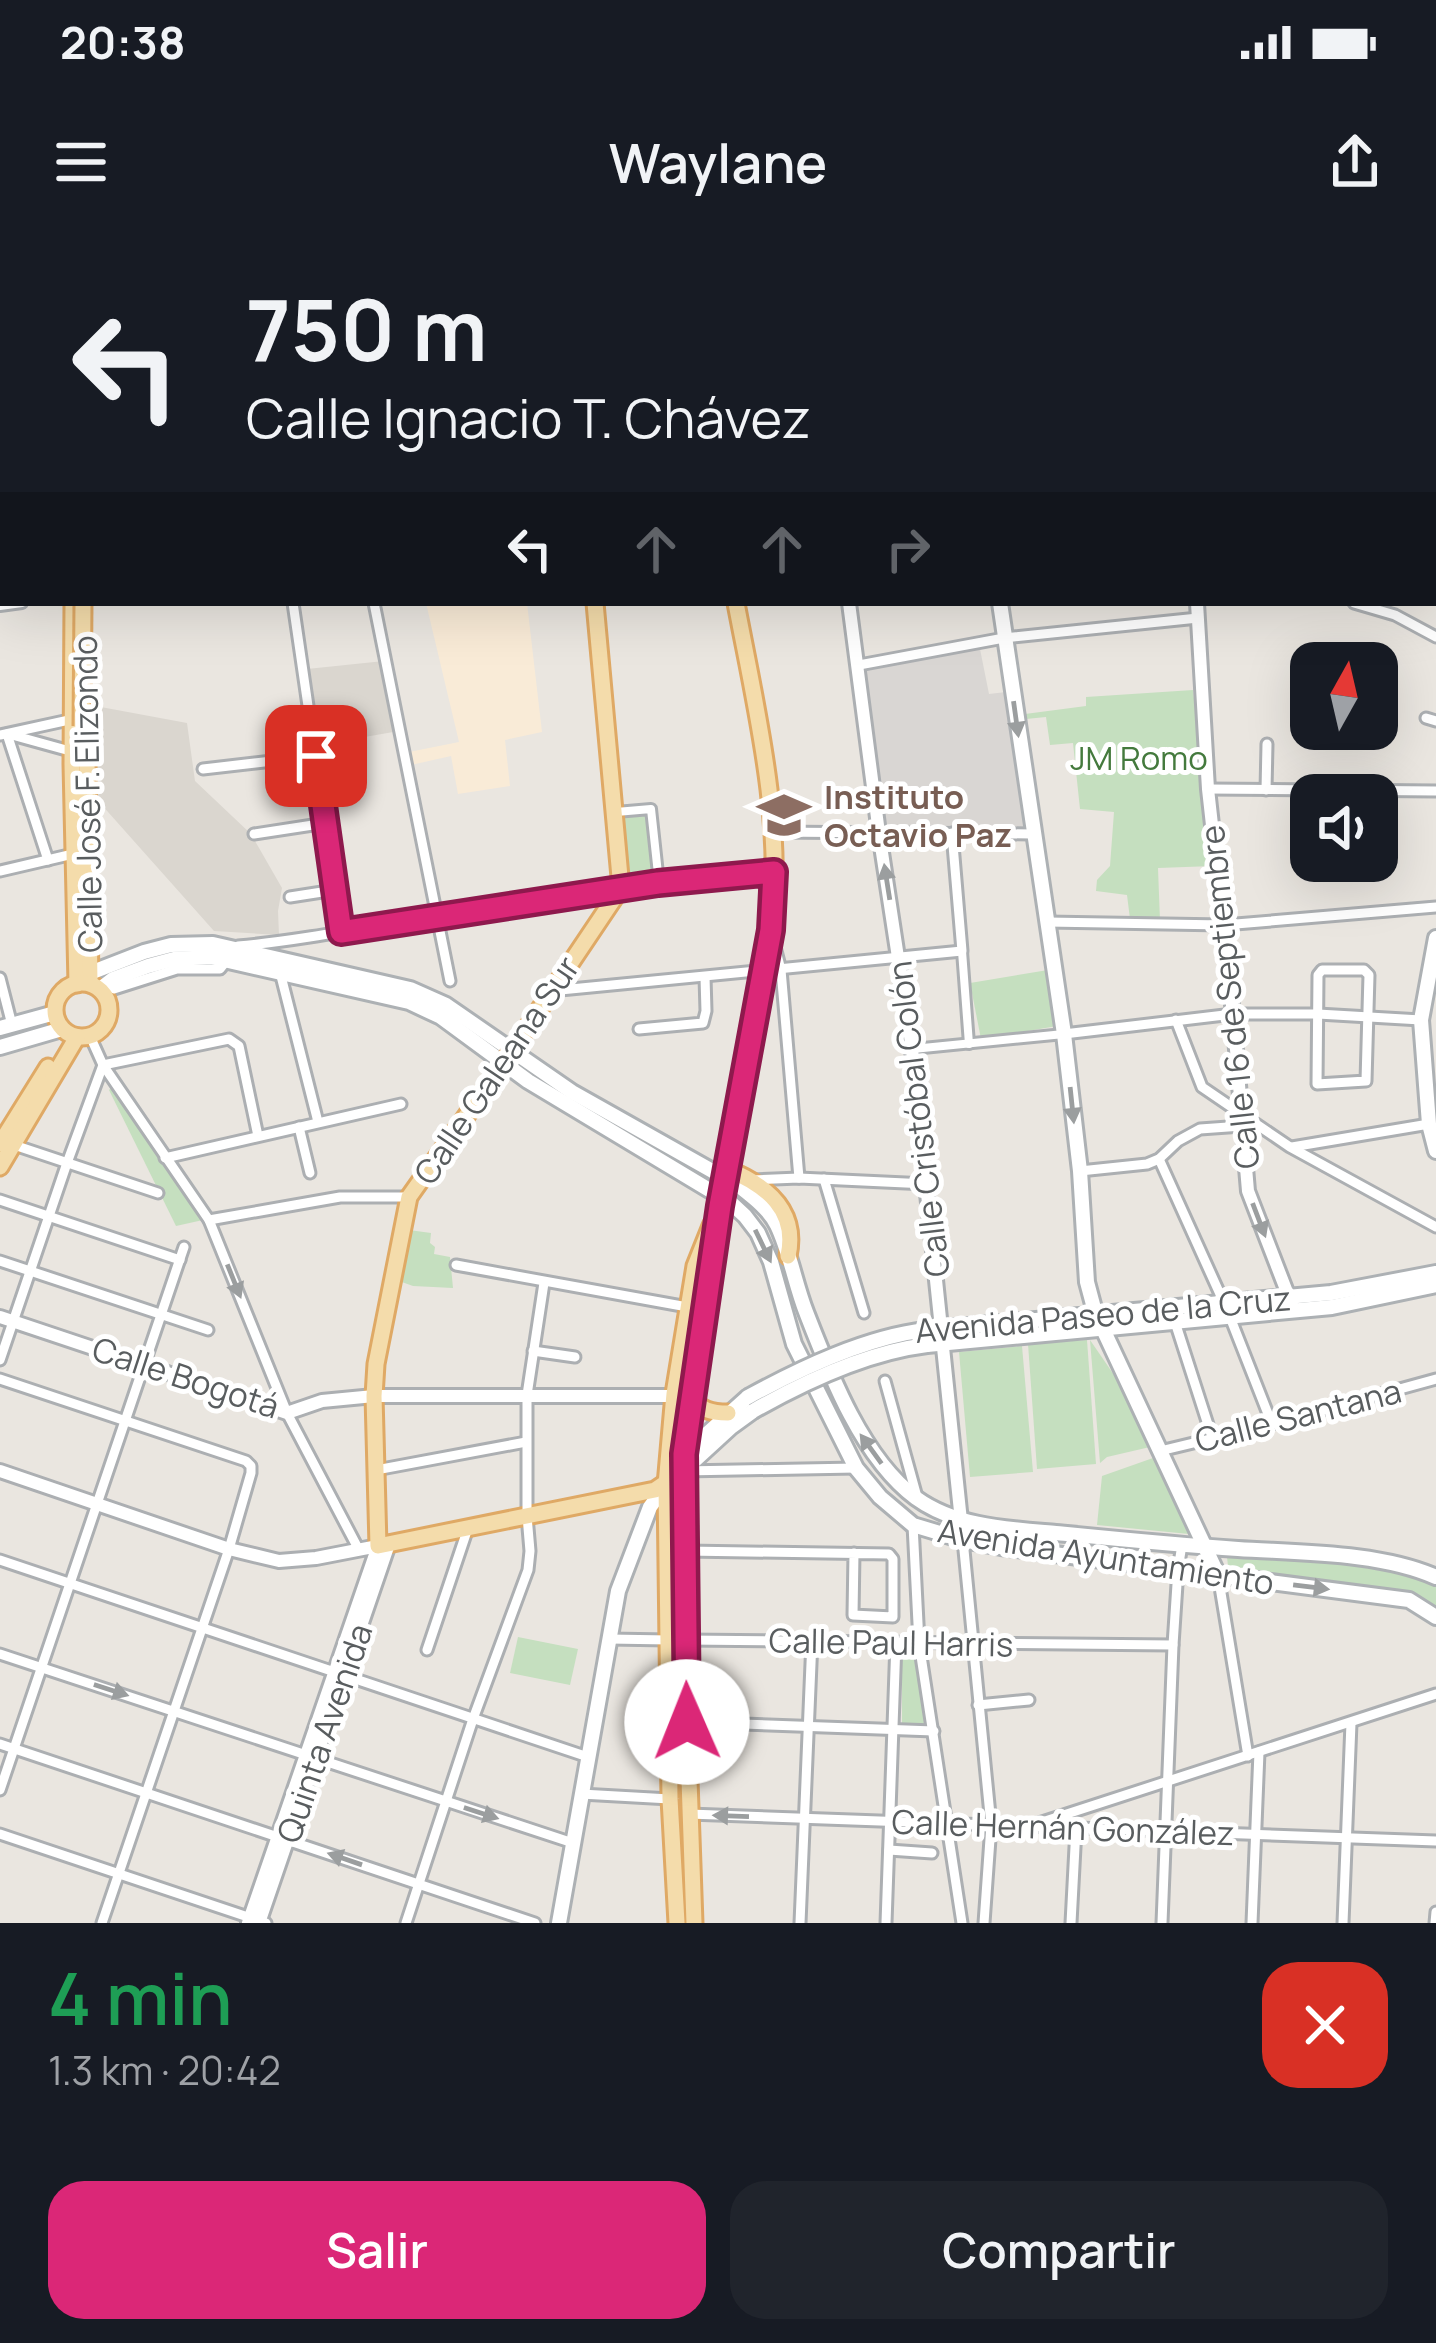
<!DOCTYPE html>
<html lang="es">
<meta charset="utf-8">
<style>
body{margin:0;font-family:Manrope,sans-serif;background:#20242c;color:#f1f3f6;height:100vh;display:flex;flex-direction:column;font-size:45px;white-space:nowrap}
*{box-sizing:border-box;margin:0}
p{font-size:39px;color:#9ea1a6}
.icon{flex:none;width:66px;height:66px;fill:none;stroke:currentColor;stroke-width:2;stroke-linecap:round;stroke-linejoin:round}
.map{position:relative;height:1683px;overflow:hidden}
.drawer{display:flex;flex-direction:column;background:#171b24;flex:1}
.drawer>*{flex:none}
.top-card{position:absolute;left:0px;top:0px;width:1437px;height:366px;box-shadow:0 12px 48px #0002;background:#171b24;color:#f1f3f6;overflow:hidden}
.needle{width:78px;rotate:8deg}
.buttons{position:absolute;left:1290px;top:402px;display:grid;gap:24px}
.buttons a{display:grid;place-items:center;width:108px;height:108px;border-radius:24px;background:#171b24;box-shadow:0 12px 48px #0002;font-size:60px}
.pin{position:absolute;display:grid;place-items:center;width:102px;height:102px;color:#fff;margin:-51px;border-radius:24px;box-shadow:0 6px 18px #0006}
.me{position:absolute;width:132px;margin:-66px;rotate:359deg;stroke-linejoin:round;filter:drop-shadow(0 0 9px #0008)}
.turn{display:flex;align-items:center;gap:42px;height:252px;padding:0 48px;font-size:54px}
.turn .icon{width:156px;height:156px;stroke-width:2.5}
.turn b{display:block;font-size:84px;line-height:102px}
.lanes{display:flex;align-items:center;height:114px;padding:0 48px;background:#0003;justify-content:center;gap:60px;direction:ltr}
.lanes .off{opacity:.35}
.round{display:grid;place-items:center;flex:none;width:126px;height:126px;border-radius:36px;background:#20242c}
.summary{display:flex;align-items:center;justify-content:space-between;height:204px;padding:0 48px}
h1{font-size:72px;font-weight:600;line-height:90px;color:#1e9e55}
.cta{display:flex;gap:24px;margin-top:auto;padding:24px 48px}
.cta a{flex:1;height:138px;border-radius:36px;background:#db2777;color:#fff;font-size:48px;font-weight:600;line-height:138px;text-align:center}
.cta a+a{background:#20242c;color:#f1f3f6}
.status{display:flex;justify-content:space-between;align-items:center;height:84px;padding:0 60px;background:#171b24;direction:ltr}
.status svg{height:33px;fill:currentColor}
header{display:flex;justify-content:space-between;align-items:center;height:156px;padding:0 48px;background:#171b24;font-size:54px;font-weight:600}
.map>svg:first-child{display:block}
.commercial{fill:#f9ebd7}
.industrial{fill:#d9d6d3}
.education{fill:#dad6cf}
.green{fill:#c5dfbf}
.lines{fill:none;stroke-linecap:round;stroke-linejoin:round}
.secondary-tunnel{stroke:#c6c4c0;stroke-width:14;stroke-dasharray:14 7;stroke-linecap:butt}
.primary-tunnel{stroke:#c6c4c0;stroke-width:15;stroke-dasharray:15 8;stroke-linecap:butt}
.pedestrian-casing{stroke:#acafb2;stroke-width:14}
.minor-casing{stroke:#acafb2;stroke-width:15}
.tertiary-casing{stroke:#acafb2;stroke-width:18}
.secondary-casing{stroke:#adb1b4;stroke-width:20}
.primary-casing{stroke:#dfa965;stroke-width:21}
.pedestrian{stroke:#fff;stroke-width:8}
.minor{stroke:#fff;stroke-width:9}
.tertiary{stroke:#fff;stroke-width:12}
.secondary{stroke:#fff;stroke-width:14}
.primary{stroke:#f4dcab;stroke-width:15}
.secondary-bridge-casing{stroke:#adb1b4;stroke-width:20;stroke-linecap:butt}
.primary-bridge-casing{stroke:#dfa965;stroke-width:21;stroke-linecap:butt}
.secondary-bridge{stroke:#fff;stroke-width:14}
.primary-bridge{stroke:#f4dcab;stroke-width:15}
.oneway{fill:#9b9e9f}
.route-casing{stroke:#8e194d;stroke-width:30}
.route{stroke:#db2777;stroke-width:21}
.labels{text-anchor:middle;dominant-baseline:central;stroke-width:10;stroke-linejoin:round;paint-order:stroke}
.park-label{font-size:33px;fill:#447a3d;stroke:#fff}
.street-label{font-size:33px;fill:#595d5f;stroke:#fff}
.education-label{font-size:33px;font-weight:bold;fill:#785e54;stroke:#fff;text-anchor:start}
</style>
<div class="status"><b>20:38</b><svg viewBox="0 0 49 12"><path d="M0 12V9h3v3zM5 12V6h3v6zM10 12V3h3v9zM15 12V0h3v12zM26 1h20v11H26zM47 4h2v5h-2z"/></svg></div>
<header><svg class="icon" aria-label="menu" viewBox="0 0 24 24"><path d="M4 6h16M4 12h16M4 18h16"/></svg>Waylane<svg class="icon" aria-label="share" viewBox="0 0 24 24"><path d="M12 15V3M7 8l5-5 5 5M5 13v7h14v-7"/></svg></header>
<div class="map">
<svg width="1436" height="1683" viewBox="0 0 1436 1683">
<rect width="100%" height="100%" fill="#eae6e0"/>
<!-- commercial -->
<path class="commercial" d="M426 363H527L542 492 505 500 510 546 458 554 451 516 411 525 409 512 459 502Z"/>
<!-- industrial -->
<path class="industrial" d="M980 409 989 454 1006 452 1028 588H884L864 429Z"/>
<!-- education -->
<g class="education">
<path d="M384 421 399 491 319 505 307 429Z"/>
<path d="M90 465 187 483 195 541 251 594 282 648 278 671 279 695 214 691 92 554Z"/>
</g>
<!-- green -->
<g class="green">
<path d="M1193 450 1213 626 1158 628 1160 681 1130 679 1127 655 1096 651 1097 640 1110 626 1114 572 1080 569 1073 503 1050 505 1046 477 1026 479 1025 474 1086 466V457Z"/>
<path d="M648 571 657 639 627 642 618 574Z"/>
<path d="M1048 730 1057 786 981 799 970 743Z"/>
<path d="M112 847 203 980 176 986 109 850Z"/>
<path d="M409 990 431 993 430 1003 435 1007 434 1014 450 1017 453 1048 413 1046 399 1041Z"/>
<path d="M1087 1100 1096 1224 1037 1229 1028 1104Z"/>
<path d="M1090 1100 1123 1148 1150 1207 1107 1217 1100 1223Z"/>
<path d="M1022 1106 1033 1232 970 1237 959 1112Z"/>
<path d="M1153 1218 1189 1294 1097 1285 1102 1236Z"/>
<path d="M1232 1315C1285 1319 1393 1318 1436 1345V1369L1409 1353 1228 1326 1227 1317Z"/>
<path d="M518 1397 578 1409 570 1445 510 1433Z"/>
<path d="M918 1405 930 1484 902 1485V1406Z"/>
</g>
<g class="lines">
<!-- secondary-tunnel -->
<path class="secondary-tunnel" d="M690 3V0"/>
<!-- primary-tunnel -->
<path class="primary-tunnel" d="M0 344H3"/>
<!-- pedestrian casing -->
<g class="pedestrian-casing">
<g id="pedestrian">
<path d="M803 0 804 3"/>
<path d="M0 366 22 363"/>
<path d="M616 572 651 569 659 643"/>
<path d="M962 711 969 804"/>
<path d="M913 809 1064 794"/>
</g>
</g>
<!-- minor casing -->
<g class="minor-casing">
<g id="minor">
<path d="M317 0V3"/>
<path d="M285 3V0"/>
<path d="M1274 3V0"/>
<path d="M0 46 3 45"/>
<path d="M1434 58H1436"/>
<path d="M0 153 3 152"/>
<path d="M1434 155H1436"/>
<path d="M1434 200H1436"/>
<path d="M0 318H3"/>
<path d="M293 363 341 692"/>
<path d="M374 363 450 741"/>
<path d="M1354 363 1395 375 1436 397"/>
<path d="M859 425 1004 398 1198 378"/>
<path d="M1426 478 1436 481"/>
<path d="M7 494 48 620"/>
<path d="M0 495 69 480"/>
<path d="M12 495 70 511"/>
<path d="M203 529 316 516"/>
<path d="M1208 549 1436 551"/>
<path d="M1266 550 1267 504"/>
<path d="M772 592 1033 594"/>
<path d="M254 594 326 583"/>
<path d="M0 631 73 614"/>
<path d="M290 657 335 650"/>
<path d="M1047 682 1224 685 1436 667"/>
<path d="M772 695 781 730 799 938"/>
<path d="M238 706C305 700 371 686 437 675 549 657 661 642 774 632"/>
<path d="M1322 730H1364L1369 735 1366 841 1317 844 1318 735Z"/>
<path d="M280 732 318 882"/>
<path d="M0 738 12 785"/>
<path d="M106 744 114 749 177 729H220L228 719"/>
<path d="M550 751 962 711 952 593"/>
<path d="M1176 780 1202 847 1290 907 1436 987"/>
<path d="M639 789 703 783 706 771 705 737"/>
<path d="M1064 794 1233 774H1318L1421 780"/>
<path d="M90 796 103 825 209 980 287 1173 359 1310"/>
<path d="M299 887 310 933"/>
<path d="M14 905 158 953"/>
<path d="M1292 907 1429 884"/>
<path d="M165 918 401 864"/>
<path d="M1159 919 1224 1063"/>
<path d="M1080 931 1147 924 1159 919 1178 901 1200 889 1242 886"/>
<path d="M824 939 864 1073"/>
<path d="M753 940 799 938 927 944"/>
<path d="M0 960 180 1020"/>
<path d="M209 980 340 957H409"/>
<path d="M0 1021 208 1090"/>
<path d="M456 1025 693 1068"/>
<path d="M1230 1077 1272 1184"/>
<path d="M1175 1082 1212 1197"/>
<path d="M533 1111 575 1117"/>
<path d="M0 1120 67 923 103 825 229 799 239 806 258 896"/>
<path d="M0 1139 246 1221 251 1226V1233L229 1309 102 1683"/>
<path d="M885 1141 917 1257"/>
<path d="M1160 1211 1272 1184 1436 1139"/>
<path d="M376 1230 526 1202"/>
<path d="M683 1231 856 1228"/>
<path d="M913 1285 919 1403 962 1683"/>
<path d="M963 1300 991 1585 984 1683"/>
<path d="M686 1311 889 1314 893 1319V1377L853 1375 854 1313"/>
<path d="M0 1320 588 1517"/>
<path d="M1218 1335 1248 1516"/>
<path d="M609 1399 669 1400"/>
<path d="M686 1400 1173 1405"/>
<path d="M427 1410 468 1288"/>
<path d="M0 1414 573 1603"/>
<path d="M978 1465 1029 1460"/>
<path d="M687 1482 934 1491"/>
<path d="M0 1504 535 1683"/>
<path d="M0 1550 184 1007"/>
<path d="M581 1554 670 1559"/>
<path d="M689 1574 1436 1601"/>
<path d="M1039 1583 1436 1454"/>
<path d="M0 1594 266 1683"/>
<path d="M889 1610 932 1613"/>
<path d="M406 1683 473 1479 528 1330 530 1311 527 1276V1155L544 1043"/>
<path d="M800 1683 812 1400"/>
<path d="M886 1683 896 1402"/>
<path d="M1071 1683 1076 1588"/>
<path d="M1162 1683 1173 1405 1178 1329 1182 1305"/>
<path d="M1252 1683 1259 1512"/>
<path d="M1343 1683 1351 1483"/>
<path d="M1435 1683 1436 1672"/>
</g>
</g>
<!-- tertiary casing -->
<g class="tertiary-casing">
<g id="tertiary">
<path d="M1198 0V3"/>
<path d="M27 3V0"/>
<path d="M89 3V0"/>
<path d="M870 3 881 0"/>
<path d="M0 334 3 333"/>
<path d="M0 361 3 360"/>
<path d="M849 363 879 593 912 809 963 1300"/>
<path d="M1197 363 1208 549 1233 774 1248 951 1292 1065"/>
<path d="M0 1077 287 1173 322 1161 374 1156H683"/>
<path d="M0 1231 229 1309 279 1321 316 1318 378 1306 248 1683"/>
<path d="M259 1683 389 1304"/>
</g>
</g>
<!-- secondary casing -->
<g class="secondary-casing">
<g id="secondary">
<path d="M558 0 559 3"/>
<path d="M942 0V3"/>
<path d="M1000 363 1064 794 1080 931 1087 1042 1095 1072 1218 1335"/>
<path d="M1436 698 1421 780 1429 884 1436 911"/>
<path d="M90 733 144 712 171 705 213 704 410 749 446 765 572 852 739 946C753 957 769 969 777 985 790 1012 795 1044 806 1072 830 1134 862 1218 916 1258 956 1287 1009 1289 1056 1293 1117 1299 1177 1305 1238 1309 1299 1313 1380 1312 1436 1337"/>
<path d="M100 749 113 739 148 726 174 719 211 717 409 762 441 777 528 841 731 963 745 976 758 993 771 1022 794 1104 856 1228 880 1257 913 1285 963 1300 1001 1307 1409 1360 1436 1377"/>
<path d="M0 788 55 773"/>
<path d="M0 807 62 789"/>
<path d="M926 1090 1331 1053 1436 1033"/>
<path d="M927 1105 1332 1067 1436 1045"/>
<path d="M680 1218 748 1157"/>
<path d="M683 1231 731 1187 753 1171"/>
<path d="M559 1683 618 1351 650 1267 666 1245"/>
</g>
</g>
<!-- primary casing -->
<g class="primary-casing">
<g id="primary">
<path d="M1434 247H1436"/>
<path d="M1434 259H1436"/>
<path d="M73 363 72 524 77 744"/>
<path d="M82 486 87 522 90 744"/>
<circle cx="82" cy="770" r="27"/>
<path d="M517 803 621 648 595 363"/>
<path d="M493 838 409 957 376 1124 374 1156 378 1306 655 1250 683 1231"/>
<path d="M0 904 48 827"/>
<path d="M0 927 77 797"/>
<path d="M727 929C766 945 798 970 788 1016"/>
<path d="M727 931 771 690C784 582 756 469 736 363"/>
<path d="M690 1157C702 1170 710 1173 728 1173"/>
<path d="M677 1683 670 1559 666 1245 674 1154 695 1026 711 986"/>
<path d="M694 1683 687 1482 684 1214 720 966"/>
</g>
</g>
<!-- pedestrian -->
<use href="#pedestrian" class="pedestrian"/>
<!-- minor -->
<use href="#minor" class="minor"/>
<!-- tertiary -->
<use href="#tertiary" class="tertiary"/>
<!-- secondary -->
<use href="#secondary" class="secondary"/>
<!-- primary -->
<use href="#primary" class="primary"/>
<!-- secondary-bridge casing -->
<g class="secondary-bridge-casing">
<g id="secondary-bridge">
<path d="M748 1157C801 1128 866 1097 926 1090"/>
<path d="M753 1171C804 1142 869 1112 927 1105"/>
</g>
</g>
<!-- primary-bridge casing -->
<g class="primary-bridge-casing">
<g id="primary-bridge">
<path d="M82 486 83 363"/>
<path d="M493 838 517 803"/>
<path d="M720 966 727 931"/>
</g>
</g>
<!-- secondary-bridge -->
<use href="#secondary-bridge" class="secondary-bridge"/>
<!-- primary-bridge -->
<use href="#primary-bridge" class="primary-bridge"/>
</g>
<!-- one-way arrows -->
<defs><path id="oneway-solid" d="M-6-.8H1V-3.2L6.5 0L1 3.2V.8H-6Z" transform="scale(3)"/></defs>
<g class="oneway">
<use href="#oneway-solid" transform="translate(1016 479) rotate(82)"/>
<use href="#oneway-solid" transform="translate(887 642) rotate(-99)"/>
<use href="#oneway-solid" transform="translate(1072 865) rotate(84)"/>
<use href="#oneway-solid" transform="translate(1259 980) rotate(69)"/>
<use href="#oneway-solid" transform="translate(763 1006) rotate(64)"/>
<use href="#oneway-solid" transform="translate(234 1041) rotate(68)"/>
<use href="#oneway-solid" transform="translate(871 1209) rotate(-126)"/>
<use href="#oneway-solid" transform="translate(1311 1347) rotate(7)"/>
<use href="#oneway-solid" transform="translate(111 1450) rotate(18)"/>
<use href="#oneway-solid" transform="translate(481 1573) rotate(18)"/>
<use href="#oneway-solid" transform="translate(731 1576) rotate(-178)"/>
<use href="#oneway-solid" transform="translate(345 1619) rotate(-161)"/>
</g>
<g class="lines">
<!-- route casing -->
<g class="route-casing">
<path id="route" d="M316 516 341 692 658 643 774 632 771 690 720 966 684 1214 687 1482"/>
</g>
<!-- route -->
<use href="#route" class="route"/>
</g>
<!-- icons -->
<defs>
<g id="university-bare" transform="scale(4.14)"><path d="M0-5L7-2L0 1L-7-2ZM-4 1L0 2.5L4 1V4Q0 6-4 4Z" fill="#8d6e63" stroke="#fff" stroke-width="2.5" paint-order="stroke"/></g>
</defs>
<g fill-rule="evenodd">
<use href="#university-bare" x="784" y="575"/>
</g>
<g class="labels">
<!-- park labels -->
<g class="park-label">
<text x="1139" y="517">JM Romo</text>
</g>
<!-- street labels -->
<g class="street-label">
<text transform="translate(87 554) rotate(-91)">Calle José F. Elizondo</text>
<text transform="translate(1229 757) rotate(-96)">Calle 16 de Septiembre</text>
<text transform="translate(496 830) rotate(-56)">Calle Galeana Sur</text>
<text transform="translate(918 879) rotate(-97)">Calle Cristóbal Colón</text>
<text transform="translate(1103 1074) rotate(-5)">Avenida Paseo de la Cruz</text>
<text transform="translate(186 1137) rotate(18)">Calle Bogotá</text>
<text transform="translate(1298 1175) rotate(-14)">Calle Santana</text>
<text transform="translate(1106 1316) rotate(9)">Avenida Ayuntamiento</text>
<text transform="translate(891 1402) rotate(1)">Calle Paul Harris</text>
<text transform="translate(324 1493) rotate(-71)">Quinta Avenida</text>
<text transform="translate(1063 1587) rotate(2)">Calle Hernán González</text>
</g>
<!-- education labels -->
<g class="education-label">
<text x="824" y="556">Instituto<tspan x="824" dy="38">Octavio Paz</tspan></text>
</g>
</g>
</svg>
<div class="buttons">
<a><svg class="needle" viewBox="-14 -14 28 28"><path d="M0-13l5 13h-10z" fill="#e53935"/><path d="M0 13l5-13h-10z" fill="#9ea1a6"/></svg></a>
<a><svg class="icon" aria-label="sound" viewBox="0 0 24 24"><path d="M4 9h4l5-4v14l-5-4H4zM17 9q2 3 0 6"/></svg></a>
</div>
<div class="pin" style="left:316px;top:516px;background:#d93025"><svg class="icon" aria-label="arrive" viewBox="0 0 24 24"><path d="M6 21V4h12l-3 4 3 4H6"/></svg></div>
<svg class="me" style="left:687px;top:1482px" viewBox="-20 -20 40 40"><circle r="19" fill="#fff"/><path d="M0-13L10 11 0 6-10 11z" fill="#db2777"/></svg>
<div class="top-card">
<div class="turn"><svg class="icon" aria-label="left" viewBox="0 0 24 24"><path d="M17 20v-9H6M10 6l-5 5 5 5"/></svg><div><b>750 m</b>Calle Ignacio T. Chávez</div></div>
<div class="lanes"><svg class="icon" aria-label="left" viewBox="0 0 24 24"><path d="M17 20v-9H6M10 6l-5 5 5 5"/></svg><svg class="icon off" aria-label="ahead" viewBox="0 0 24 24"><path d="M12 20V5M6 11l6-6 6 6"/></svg><svg class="icon off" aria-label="ahead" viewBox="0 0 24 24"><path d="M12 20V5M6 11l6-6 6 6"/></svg><svg class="icon off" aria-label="right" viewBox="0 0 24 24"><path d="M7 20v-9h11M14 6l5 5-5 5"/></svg></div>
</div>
</div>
<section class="drawer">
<div class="summary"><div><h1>4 min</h1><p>1.3 km · 20:42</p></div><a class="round" style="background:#d93025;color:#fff"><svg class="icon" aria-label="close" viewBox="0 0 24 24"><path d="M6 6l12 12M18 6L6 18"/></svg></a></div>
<div class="cta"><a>Salir</a><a>Compartir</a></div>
</section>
